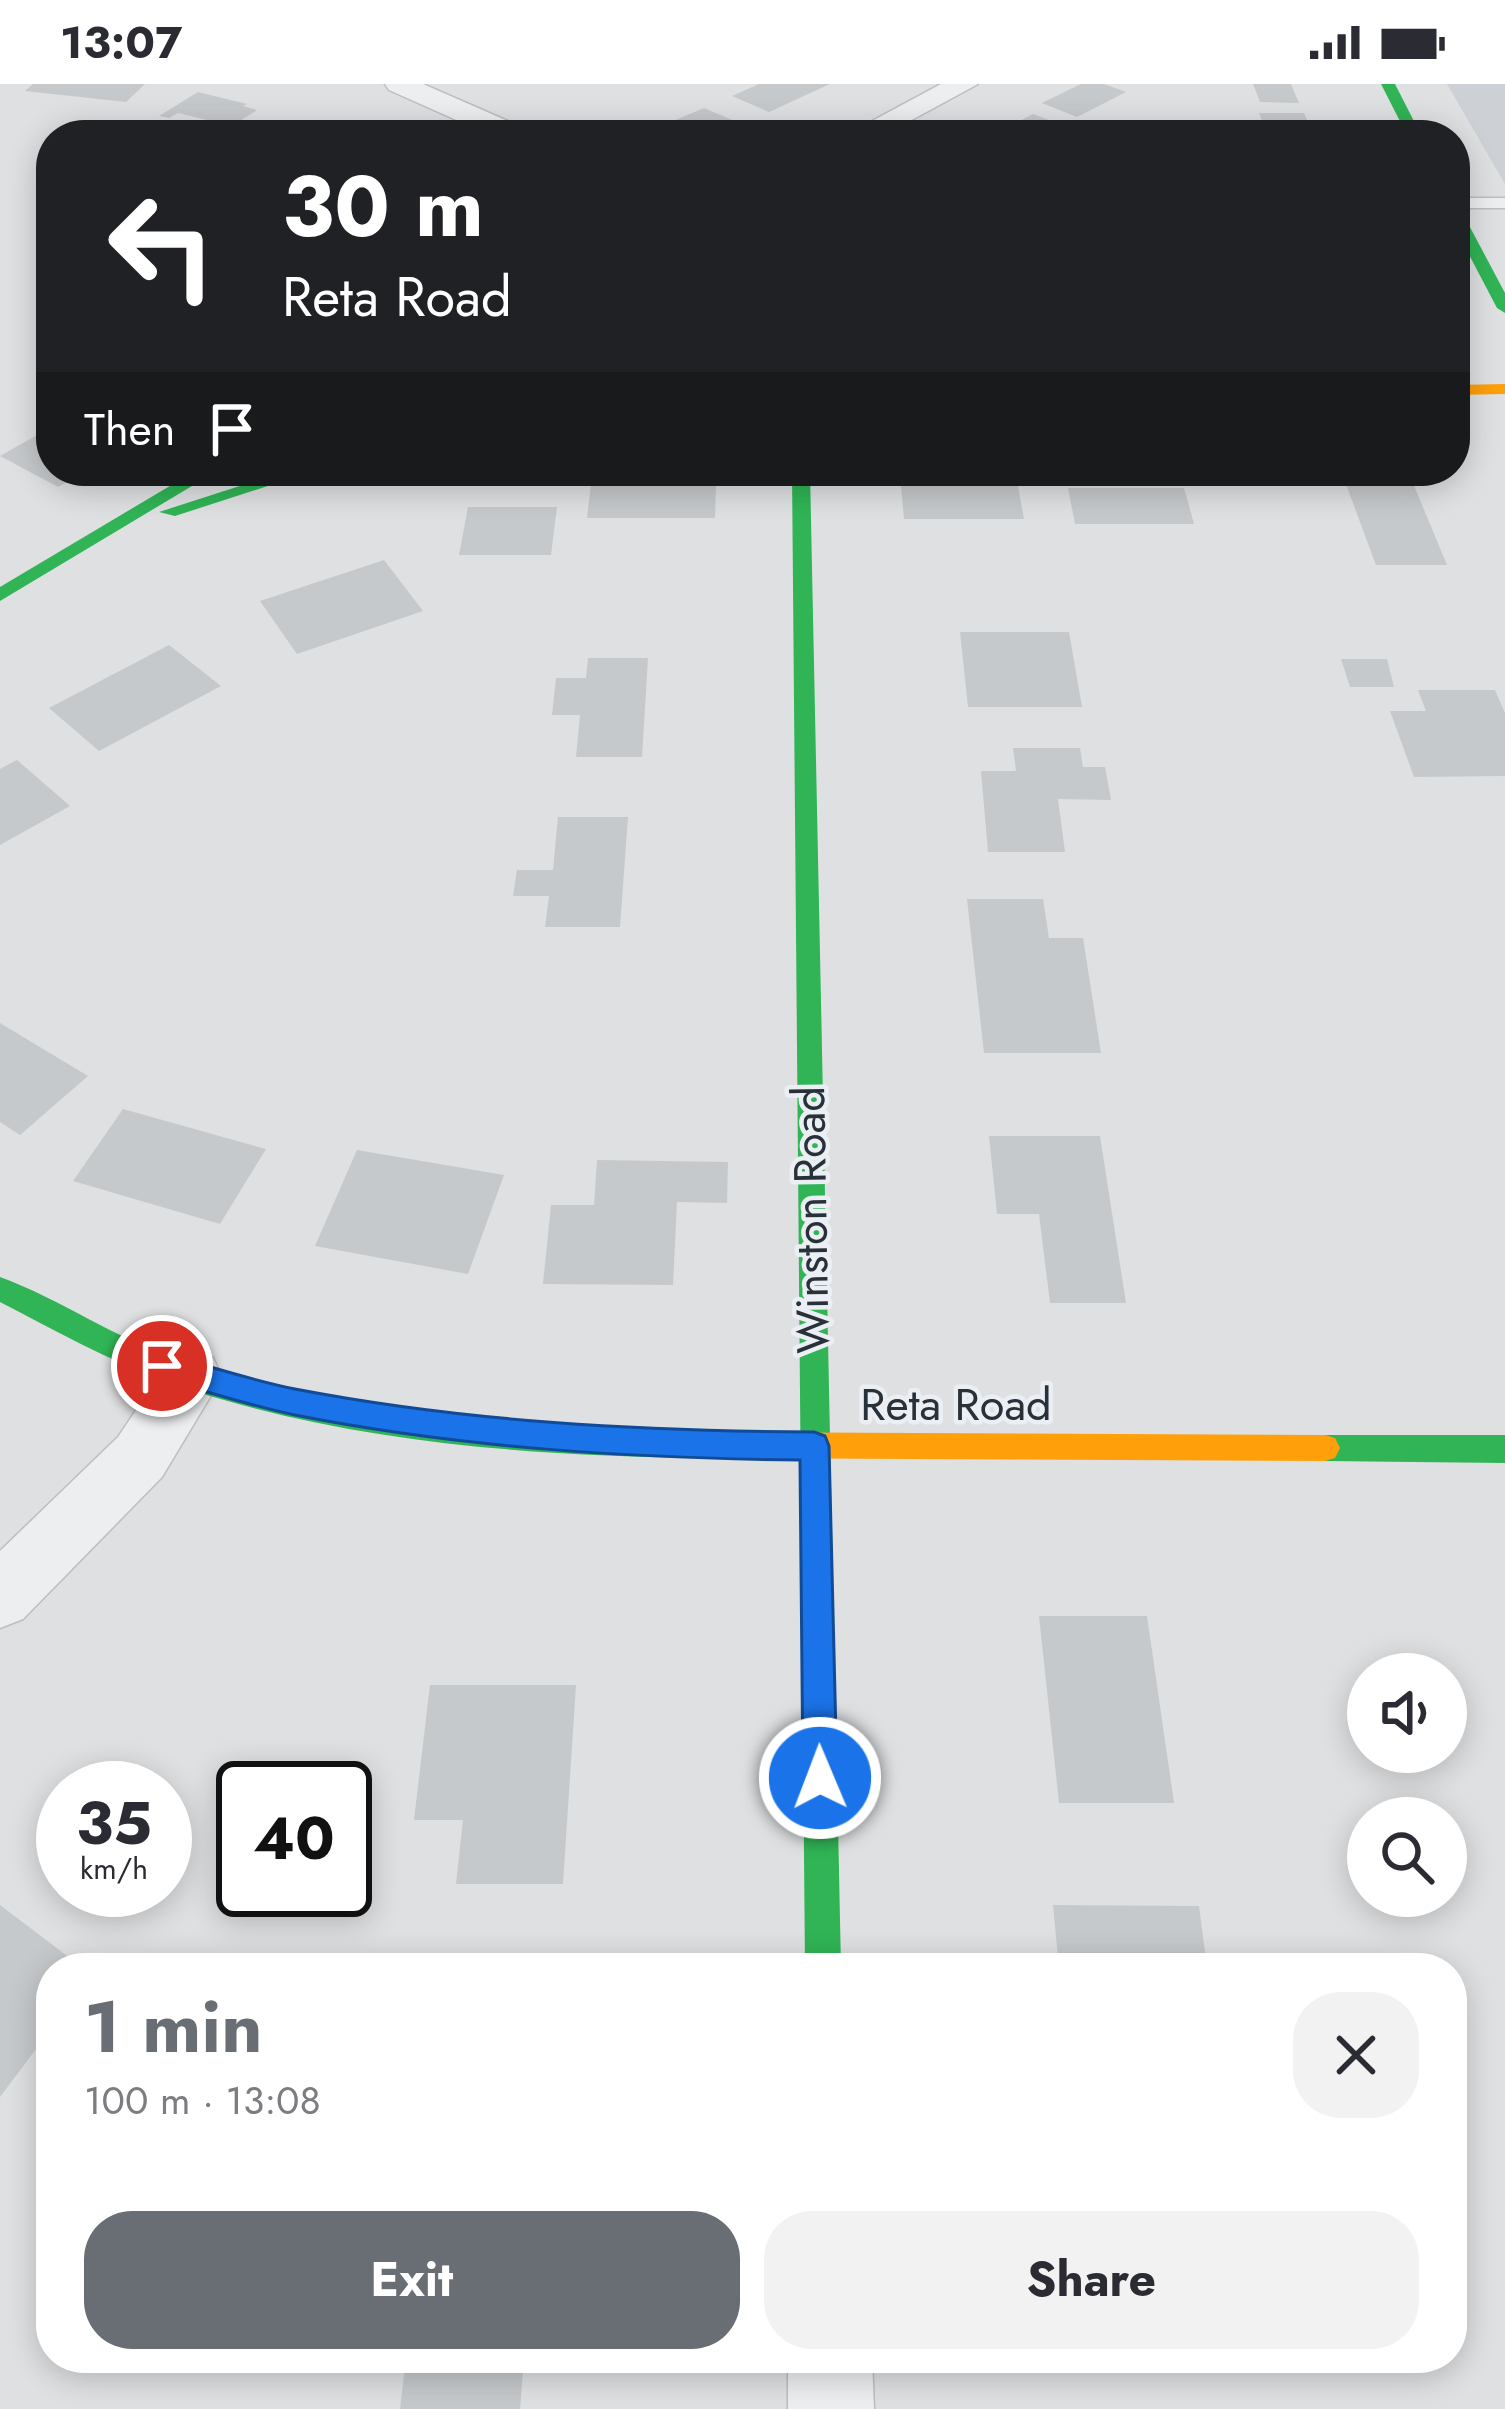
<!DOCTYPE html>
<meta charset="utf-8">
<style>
body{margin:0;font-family:Jost,sans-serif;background:#f2f2f3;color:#2b2b33;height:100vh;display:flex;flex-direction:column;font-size:45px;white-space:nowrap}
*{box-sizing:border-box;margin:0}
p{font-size:39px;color:#7c7c81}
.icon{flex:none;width:66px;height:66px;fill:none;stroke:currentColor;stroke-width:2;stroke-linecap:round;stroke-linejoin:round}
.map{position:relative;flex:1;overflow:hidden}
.side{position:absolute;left:36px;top:1869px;width:1431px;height:420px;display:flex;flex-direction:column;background:#fff;border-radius:48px;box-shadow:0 6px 30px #0003}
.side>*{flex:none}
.banner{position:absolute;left:36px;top:36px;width:1434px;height:366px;border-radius:48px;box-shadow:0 6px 30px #0003;background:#202124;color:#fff;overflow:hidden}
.fabs{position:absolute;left:1347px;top:1569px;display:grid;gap:24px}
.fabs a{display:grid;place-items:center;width:120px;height:120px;border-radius:50%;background:#fff;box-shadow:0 6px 30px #0003;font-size:60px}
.speed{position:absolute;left:36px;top:1677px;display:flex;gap:24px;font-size:60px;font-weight:700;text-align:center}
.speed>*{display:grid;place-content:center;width:156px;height:156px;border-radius:50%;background:#fff;box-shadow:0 6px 30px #0003;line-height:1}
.speed small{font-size:30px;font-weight:400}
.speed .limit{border:6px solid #111;border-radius:18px;background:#fff;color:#111}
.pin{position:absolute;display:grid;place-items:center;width:102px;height:102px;color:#fff;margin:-51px;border:6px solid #fff;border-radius:50%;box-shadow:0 3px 12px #0007}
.me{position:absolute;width:132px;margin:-66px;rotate:359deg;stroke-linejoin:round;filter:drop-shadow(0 0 9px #0008)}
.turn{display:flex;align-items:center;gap:42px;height:252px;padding:0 48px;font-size:54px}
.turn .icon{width:156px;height:156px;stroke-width:2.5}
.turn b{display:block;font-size:84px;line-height:102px}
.then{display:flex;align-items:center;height:114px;padding:0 48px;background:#0003;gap:24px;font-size:45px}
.round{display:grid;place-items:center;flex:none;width:126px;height:126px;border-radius:48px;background:#f2f2f3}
.summary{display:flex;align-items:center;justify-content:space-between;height:204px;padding:0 48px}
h1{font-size:72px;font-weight:700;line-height:90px;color:#686e74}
.cta{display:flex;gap:24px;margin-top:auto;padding:24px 48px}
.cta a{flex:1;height:138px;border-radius:48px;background:#686e74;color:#fff;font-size:48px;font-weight:700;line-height:138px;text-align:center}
.cta a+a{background:#f2f2f3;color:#2b2b33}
.status{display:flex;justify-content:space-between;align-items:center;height:84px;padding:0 60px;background:#fff;direction:ltr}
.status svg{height:33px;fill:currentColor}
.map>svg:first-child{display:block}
.built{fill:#cdd0d5}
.building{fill:#c6c9cb}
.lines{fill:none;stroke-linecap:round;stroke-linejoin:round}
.lane-casing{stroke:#bcbec0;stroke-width:3}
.street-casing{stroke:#bcbec0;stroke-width:3}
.lane{fill:#edeeef;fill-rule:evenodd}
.street{fill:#edeeef;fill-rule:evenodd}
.fast{fill:#30b455;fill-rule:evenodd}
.slow{fill:#ff9f0a;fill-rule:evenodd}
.route{fill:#1a73e8;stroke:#114b97;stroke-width:3}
.labels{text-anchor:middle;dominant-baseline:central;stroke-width:9;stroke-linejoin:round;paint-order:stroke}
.street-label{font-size:45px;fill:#283139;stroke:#ebeff3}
</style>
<div class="status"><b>13:07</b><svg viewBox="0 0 49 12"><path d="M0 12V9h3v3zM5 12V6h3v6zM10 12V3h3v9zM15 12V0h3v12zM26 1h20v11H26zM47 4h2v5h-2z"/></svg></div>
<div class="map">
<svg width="1505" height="2325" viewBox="0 0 1505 2325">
<rect width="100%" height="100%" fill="#dee0e2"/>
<!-- built -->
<path class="built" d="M1447 0H1505V100Z"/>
<!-- building -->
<g class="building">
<path d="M33 0H145L126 18 25 7Z"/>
<path d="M759 0H830L769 28 732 12Z"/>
<path d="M1081 0H1104L1126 8 1077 33 1042 19Z"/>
<path d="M1253 0H1291L1299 19 1260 18Z"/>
<path d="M198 8 247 20 243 22 257 26 232 42 178 29 169 34 159 32Z"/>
<path d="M704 24 737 38 707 51H640Z"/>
<path d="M1259 29H1304L1314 51H1268Z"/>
<path d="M1033 30 1076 46 1066 51H992Z"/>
<path d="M309 38 345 50V51H285Z"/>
<path d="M51 343V387H87L58 403 0 372Z"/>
<path d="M1341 387H1408L1447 481H1376Z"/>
<path d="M591 400H716L715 434H587Z"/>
<path d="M901 402H1018L1024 435H904Z"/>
<path d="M1068 404H1184L1194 440H1075Z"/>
<path d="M468 423H557L551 471H459Z"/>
<path d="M384 476 423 527 297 570 260 517Z"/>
<path d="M960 548H1069L1082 623H968Z"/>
<path d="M169 561 221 602 99 667 49 624Z"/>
<path d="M588 574H648L642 673H576L580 631H552L556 594H586Z"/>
<path d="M1341 575H1387L1394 603H1350Z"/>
<path d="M1418 606H1495L1505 629V692L1414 693 1390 627H1426Z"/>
<path d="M1013 664H1080L1083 683H1105L1111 716 1058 715 1065 768H988L981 687H1016Z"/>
<path d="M17 676 70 722 0 761V685Z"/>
<path d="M558 733H628L620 843H545L549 812H513L517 786H553Z"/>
<path d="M967 815H1043L1049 854H1083L1101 969H984Z"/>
<path d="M0 939 88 992 20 1051 0 1038Z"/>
<path d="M123 1025 266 1065 220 1140 73 1097Z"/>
<path d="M989 1052H1100L1126 1219H1050L1039 1130H997Z"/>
<path d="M357 1066 504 1091 468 1190 315 1162Z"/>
<path d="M597 1076 728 1078 727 1119 677 1118 673 1201 543 1200 551 1121H594Z"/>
<path d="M1039 1532H1147L1174 1719H1059Z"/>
<path d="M430 1601H576L563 1800H456L463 1736H414Z"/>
<path d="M0 1821 83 1884H51V1945L0 2013Z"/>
<path d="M1053 1821 1199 1822 1207 1884H1059Z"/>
<path d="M406 2274H524L520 2325H400Z"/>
</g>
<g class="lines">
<!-- lane casing -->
<g class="lane-casing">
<rect id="lane" x="1455" y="114" width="50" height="10"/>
</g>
<!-- street casing -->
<g class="street-casing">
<g id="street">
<path d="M385 0H423L526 45 530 51H490L389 6Z"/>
<path d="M941 0H978L884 51H846Z"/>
<path d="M192 1266 213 1274 222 1293 162 1393 23 1535 0 1544V1467L118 1353 171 1274Z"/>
<path d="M788 2274H872L874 2325H788Z"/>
</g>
</g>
<!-- lane -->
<use href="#lane" class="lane"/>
<!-- street -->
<use href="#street" class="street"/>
<!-- fast -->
<g class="fast">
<path d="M1381 0H1395L1421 51H1407Z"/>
<path d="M1455 125 1463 130 1505 209V229L1497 224 1455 144Z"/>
<path d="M195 387H217L0 517V503Z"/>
<path d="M286 387H314L175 432 159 428Z"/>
<path d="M792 387H810L841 1884H805Z"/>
<path d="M0 1193C60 1215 113 1253 174 1274 341 1334 530 1345 706 1348L716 1351 721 1361 716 1371 706 1374C526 1372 336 1358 165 1297 108 1276 54 1246 0 1218Z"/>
<path d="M1325 1351H1505V1379L1325 1377 1315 1374 1310 1364 1315 1354Z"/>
</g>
<!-- slow -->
<g class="slow">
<path d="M1505 300V310L1455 311V301Z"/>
<path d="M706 1348 1325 1351 1335 1354 1340 1364 1335 1374 1325 1377 706 1374 696 1371 691 1361 696 1351Z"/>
</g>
</g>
<!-- route -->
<path class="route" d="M162 1269C206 1281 250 1296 295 1305 467 1338 640 1347 814 1348L825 1352 829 1362 837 1694 832 1706 820 1711 808 1706 803 1694 800 1376C630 1374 462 1364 295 1331 251 1322 206 1307 162 1295L152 1291 148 1282 152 1273Z"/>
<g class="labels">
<!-- street labels -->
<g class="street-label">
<text transform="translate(811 1136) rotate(-91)">Winston Road</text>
<text x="956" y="1320">Reta Road</text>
</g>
</g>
</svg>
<div class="fabs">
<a><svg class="icon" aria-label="sound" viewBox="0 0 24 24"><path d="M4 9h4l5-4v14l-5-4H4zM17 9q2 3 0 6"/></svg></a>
<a><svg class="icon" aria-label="search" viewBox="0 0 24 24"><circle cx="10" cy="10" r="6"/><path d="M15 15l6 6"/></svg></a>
</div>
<div class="speed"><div>35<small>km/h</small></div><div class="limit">40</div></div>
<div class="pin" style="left:162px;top:1282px;background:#d93025"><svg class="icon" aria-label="arrive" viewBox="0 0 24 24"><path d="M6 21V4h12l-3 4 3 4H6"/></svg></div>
<svg class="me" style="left:820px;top:1694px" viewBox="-20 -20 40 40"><circle r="17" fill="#1a73e8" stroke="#fff" stroke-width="3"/><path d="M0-11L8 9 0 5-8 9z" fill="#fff"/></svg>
<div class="banner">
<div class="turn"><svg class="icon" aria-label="left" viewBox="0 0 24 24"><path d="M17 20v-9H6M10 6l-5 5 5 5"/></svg><div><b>30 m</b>Reta Road</div></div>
<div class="then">Then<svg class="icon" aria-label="arrive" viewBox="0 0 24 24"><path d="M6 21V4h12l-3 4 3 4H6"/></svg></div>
</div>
<section class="side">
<div class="summary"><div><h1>1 min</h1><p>100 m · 13:08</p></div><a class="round"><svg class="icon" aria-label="close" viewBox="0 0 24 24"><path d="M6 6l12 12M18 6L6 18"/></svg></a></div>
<div class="cta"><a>Exit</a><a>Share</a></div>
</section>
</div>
